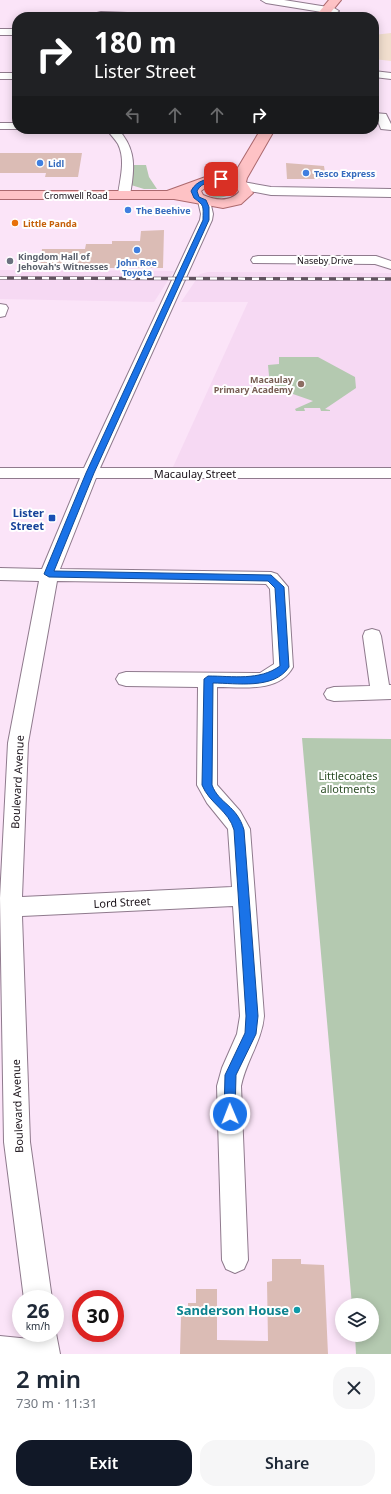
<!DOCTYPE html>
<meta charset="utf-8">
<style>
body{margin:0;font-family:"Noto Sans",sans-serif;background:#f6f6f7;color:#1f2937;height:100vh;display:flex;flex-direction:column;font-size:15px;white-space:nowrap}
*{box-sizing:border-box;margin:0}
p{font-size:13px;color:#747a83}
.icon{flex:none;width:22px;height:22px;fill:none;stroke:currentColor;stroke-width:2;stroke-linecap:round;stroke-linejoin:round}
.map{position:relative;height:1354px;overflow:hidden}
.panel{display:flex;flex-direction:column;background:#fff;flex:1}
.panel>*{flex:none}
.banner{position:absolute;left:12px;top:12px;width:367px;height:122px;border-radius:16px;box-shadow:0 2px 10px #0003;background:#202124;color:#fff;overflow:hidden}
.fabs{position:absolute;left:335px;top:1298px;display:grid;gap:8px}
.fabs a{display:grid;place-items:center;width:44px;height:44px;border-radius:50%;background:#fff;box-shadow:0 2px 10px #0003;font-size:20px}
.speed{position:absolute;left:12px;top:1290px;display:flex;gap:8px;font-size:20px;font-weight:700;text-align:center}
.speed>*{display:grid;place-content:center;width:52px;height:52px;border-radius:50%;background:#fff;box-shadow:0 2px 10px #0003;line-height:1}
.speed small{font-size:10px;font-weight:400}
.speed .limit{border:6px solid #d22;background:#fff;color:#111}
.pin{position:absolute;display:grid;place-items:center;width:34px;height:34px;color:#fff;margin:-17px;border-radius:8px;box-shadow:0 2px 6px #0006}
.me{position:absolute;width:44px;margin:-22px;rotate:359deg;stroke-linejoin:round;filter:drop-shadow(0 0 3px #0008)}
.turn{display:flex;align-items:center;gap:14px;height:84px;padding:0 16px;font-size:18px}
.turn .icon{width:52px;height:52px;stroke-width:2.5}
.turn b{display:block;font-size:28px;line-height:34px}
.lanes{display:flex;align-items:center;height:38px;padding:0 16px;background:#0003;justify-content:center;gap:20px;direction:ltr}
.lanes .off{opacity:.35}
.round{display:grid;place-items:center;flex:none;width:42px;height:42px;border-radius:16px;background:#f6f6f7}
.overview{display:flex;align-items:center;justify-content:space-between;height:68px;padding:0 16px}
h1{font-size:24px;font-weight:600;line-height:30px}
.button{display:flex;gap:8px;margin-top:auto;padding:8px 16px}
.button a{flex:1;height:46px;border-radius:16px;background:#111827;color:#fff;font-size:16px;font-weight:600;line-height:46px;text-align:center}
.button a+a{background:#f6f6f7;color:#1f2937}
.map>svg:first-child{display:block}
.industrial{fill:#f1dece}
.built{fill:#f6d9f3}
.green{fill:#b4c9b0}
.building{fill:#dbbcb5}
.lines{fill:none;stroke-linecap:round;stroke-linejoin:round}
.minor-casing{stroke:#8f7a8d;stroke-width:2}
.major-casing{stroke:#ac696e;stroke-width:2}
.minor{fill:#fff;fill-rule:evenodd}
.major{fill:#fec2c5;fill-rule:evenodd}
.rail-casing{stroke:#60535e;stroke-width:3.5}
.rail{stroke:#fff;stroke-width:2.5;stroke-dasharray:7;stroke-linecap:butt}
.route{fill:#1a73e8;stroke:#114b97}
.shop-dot{fill:#3f7fe0;stroke:#fff;stroke-width:1.5}
.food-dot{fill:#e8710a;stroke:#fff;stroke-width:1.5}
.worship-dot{fill:#6b7280;stroke:#fff;stroke-width:1.5}
.education-dot{fill:#8d6e63;stroke:#fff;stroke-width:1.5}
.transit-dot{fill:#1a4fb4;stroke:#fff;stroke-width:1.5}
.culture-dot{fill:#0f9aa8;stroke:#fff;stroke-width:1.5}
.labels{text-anchor:middle;dominant-baseline:central;stroke-width:4;stroke-linejoin:round;paint-order:stroke}
.far-shop-label{font-size:9px;font-weight:bold;fill:#366cbe;stroke:#fff;text-anchor:start}
.far-street-label{font-size:9px;fill:#170f16;stroke:#fff}
.far-food-label{font-size:9px;font-weight:bold;fill:#c56008;stroke:#fff;text-anchor:start}
.far-worship-label{font-size:9px;font-weight:bold;fill:#5b616d;stroke:#fff;text-anchor:start}
.far-education-label{font-size:9px;font-weight:bold;fill:#785e54;stroke:#fff;text-anchor:end}
.street-label{font-size:11px;fill:#170f16;stroke:#fff}
.transit-label{font-size:11px;font-weight:bold;fill:#164399;stroke:#fff;text-anchor:end}
.park-label{font-size:11px;fill:#2e4f28;stroke:#fff}
.near-culture-label{font-size:13px;font-weight:bold;fill:#0d838f;stroke:#fff;text-anchor:end}
</style>
<div class="map">
<svg width="391" height="1354" viewBox="0 0 391 1354">
<rect width="100%" height="100%" fill="#fbe4f8"/>
<!-- industrial -->
<path class="industrial" d="M391 33V61L374 59V35Z"/>
<!-- built -->
<g class="built">
<path d="M0 270 174 271 154 302 0 299Z"/>
<path d="M208 272 391 273V467H173L248 302H181L200 274Z"/>
</g>
<!-- green -->
<g class="green">
<path d="M133 165H146L149 177 157 189H144L131 185Z"/>
<path d="M217 186 228 188 230 194C223 199 214 199 207 194L210 188Z"/>
<path d="M279 357H318L355 377 356 388 325 409 330 410V411H321L320 408H304L305 411H296L295 409 313 401 270 386 268 365 279 364Z"/>
<path d="M302 738 391 739V1354H356L355 1335H372V1305H352Z"/>
</g>
<!-- building -->
<g class="building">
<path d="M0 153H82L78 177H45L46 173H0Z"/>
<path d="M286 163 324 166 326 179H287Z"/>
<path d="M164 230 163 268H40L42 249H85L86 244H112V241H140L141 231Z"/>
<path d="M272 1259H301V1264L324 1265 328 1354H180L181 1316H188V1303H196V1289H217V1340L268 1341 267 1282 272 1281Z"/>
</g>
<g class="lines">
<!-- minor casing -->
<g class="minor-casing">
<g id="minor">
<path d="M261 0H284L334 8 339 11 334 14 266 3Z"/>
<path d="M101 12 154 14 159 17H97L96 15 97 13Z"/>
<rect x="0" y="29" width="17" height="6"/>
<path d="M374 71 391 73V79L374 77Z"/>
<rect x="0" y="73" width="17" height="6"/>
<path d="M374 113 386 114 391 124V130L381 129 377 119H374Z"/>
<path d="M0 123H17V129H19H0Z"/>
<path d="M106 129H118C133 146 135 161 132 182 131 188 131 193 128 198L124 199 118 195C120 179 126 160 118 144 115 139 110 134 106 129Z"/>
<path d="M243 182 271 187 391 189V197L271 195 239 189 237 186 239 183Z"/>
<path d="M204 197 210 201 213 214 212 220 100 468H391V478H96L60 569 271 572 277 574 288 587 293 667C279 693 242 687 217 687V785L240 811 250 829 264 1016C262 1041 246 1061 241 1086L248 1260 244 1269 235 1273 226 1269 222 1260 217 1086 222 1068 237 1034 240 1016 233 906 22 916 30 1142 52 1299H24L4 1142 0 898 8 743 39 581 0 580V568L42 569 80 478H0V468H84L200 220 201 214 198 201ZM57 581 266 584 270 589 274 664 260 673 126 672 119 674 116 679 119 684 126 686 198 687 197 785 207 803 228 829 232 887 22 897 28 743Z"/>
<path d="M258 256H376L391 261V269L375 264 253 263 251 260 253 257Z"/>
<path d="M0 304 6 305 8 308 5 316 0 317Z"/>
<path d="M372 629 379 631 381 636 389 685H391V699L334 701 327 699 324 694 327 689 334 687 370 686 363 636 365 631Z"/>
<path d="M55 1328 60 1354H0V1336L30 1339 29 1333H55Z"/>
</g>
</g>
<!-- major casing -->
<g class="major-casing">
<g id="major">
<path d="M329 0H341L327 17H315Z"/>
<path d="M261 129H275L247 178 246 182 253 193 241 204 223 208 174 199H0V191H167L211 175 233 176ZM212 183C221 183 236 182 239 192 229 203 215 200 203 195L201 191Z"/>
</g>
</g>
<!-- minor -->
<use href="#minor" class="minor"/>
<!-- major -->
<use href="#major" class="major"/>
<!-- rail casing -->
<g class="rail-casing">
<path id="rail" d="M0 278 391 279"/>
</g>
<!-- rail -->
<use href="#rail" class="rail"/>
</g>
<!-- route -->
<path class="route" d="M221 177H223V180C213 182 202 181 197 191L199 197 206 200 209 207V220L94 473 54 571 271 575 284 587 289 667C274 690 236 683 213 683L212 785C219 804 237 805 244 830L258 1016 256 1034 236 1075 235 1114 234 1118 230 1119 225 1118 224 1114 225 1075 245 1033 246 1016 234 830C229 811 209 803 202 785L204 679 208 676C233 676 259 681 280 666L275 588 268 581 49 577 44 574 86 473 203 220C203 206 205 206 194 198L191 191C197 179 209 179 221 177Z"/>
<!-- markers -->
<g class="shop-dot">
<circle cx="40" cy="163" r="4"/>
<circle cx="306" cy="173" r="4"/>
<circle cx="128" cy="210" r="4"/>
<circle cx="137" cy="250" r="4"/>
</g>
<circle class="food-dot" cx="15" cy="223" r="4"/>
<circle class="worship-dot" cx="10" cy="261" r="4"/>
<circle class="education-dot" cx="301" cy="384" r="4"/>
<rect class="transit-dot" x="48" y="514" width="8" height="8" rx="2"/>
<circle class="culture-dot" cx="297" cy="1310" r="4"/>
<g class="labels">
<!-- far-shop labels -->
<g class="far-shop-label">
<text x="48" y="163">Lidl</text>
<text x="314" y="173">Tesco Express</text>
<text x="136" y="210">The Beehive</text>
<text x="137" y="262" text-anchor="middle">John Roe<tspan x="137" dy="10">Toyota</tspan></text>
</g>
<!-- far-street labels -->
<g class="far-street-label">
<text x="76" y="195">Cromwell Road</text>
<text x="325" y="260">Naseby Drive</text>
</g>
<!-- far-food labels -->
<g class="far-food-label">
<text x="23" y="223">Little Panda</text>
</g>
<!-- far-worship labels -->
<g class="far-worship-label">
<text x="18" y="256">Kingdom Hall of<tspan x="18" dy="10">Jehovah's Witnesses</tspan></text>
</g>
<!-- far-education labels -->
<g class="far-education-label">
<text x="293" y="379">Macaulay<tspan x="293" dy="10">Primary Academy</tspan></text>
</g>
<!-- street labels -->
<g class="street-label">
<text x="195" y="473">Macaulay Street</text>
<text transform="translate(17 782) rotate(-87)">Boulevard Avenue</text>
<text transform="translate(122 902) rotate(-3)">Lord Street</text>
<text transform="translate(17 1106) rotate(-92)">Boulevard Avenue</text>
</g>
<!-- transit labels -->
<g class="transit-label">
<text x="44" y="512">Lister<tspan x="44" dy="13">Street</tspan></text>
</g>
<!-- park labels -->
<g class="park-label">
<text x="348" y="775">Littlecoates<tspan x="348" dy="13">allotments</tspan></text>
</g>
<!-- near-culture labels -->
<g class="near-culture-label">
<text x="289" y="1310">Sanderson House</text>
</g>
</g>
</svg>
<div class="fabs">
<a><svg class="icon" aria-label="layers" viewBox="0 0 24 24"><path d="M12 4l9 5-9 5-9-5zM3 14l9 5 9-5"/></svg></a>
</div>
<div class="speed"><div>26<small>km/h</small></div><div class="limit">30</div></div>
<div class="pin" style="left:221px;top:179px;background:#d93025"><svg class="icon" aria-label="arrive" viewBox="0 0 24 24"><path d="M6 21V4h12l-3 4 3 4H6"/></svg></div>
<svg class="me" style="left:230px;top:1114px" viewBox="-20 -20 40 40"><circle r="17" fill="#1a73e8" stroke="#fff" stroke-width="3"/><path d="M0-11L8 9 0 5-8 9z" fill="#fff"/></svg>
<div class="banner">
<div class="turn"><svg class="icon" aria-label="right" viewBox="0 0 24 24"><path d="M7 20v-9h11M14 6l5 5-5 5"/></svg><div><b>180 m</b>Lister Street</div></div>
<div class="lanes"><svg class="icon off" aria-label="left" viewBox="0 0 24 24"><path d="M17 20v-9H6M10 6l-5 5 5 5"/></svg><svg class="icon off" aria-label="ahead" viewBox="0 0 24 24"><path d="M12 20V5M6 11l6-6 6 6"/></svg><svg class="icon off" aria-label="ahead" viewBox="0 0 24 24"><path d="M12 20V5M6 11l6-6 6 6"/></svg><svg class="icon" aria-label="right" viewBox="0 0 24 24"><path d="M7 20v-9h11M14 6l5 5-5 5"/></svg></div>
</div>
</div>
<section class="panel">
<div class="overview"><div><h1>2 min</h1><p>730 m · 11:31</p></div><a class="round"><svg class="icon" aria-label="close" viewBox="0 0 24 24"><path d="M6 6l12 12M18 6L6 18"/></svg></a></div>
<div class="button"><a>Exit</a><a>Share</a></div>
</section>
